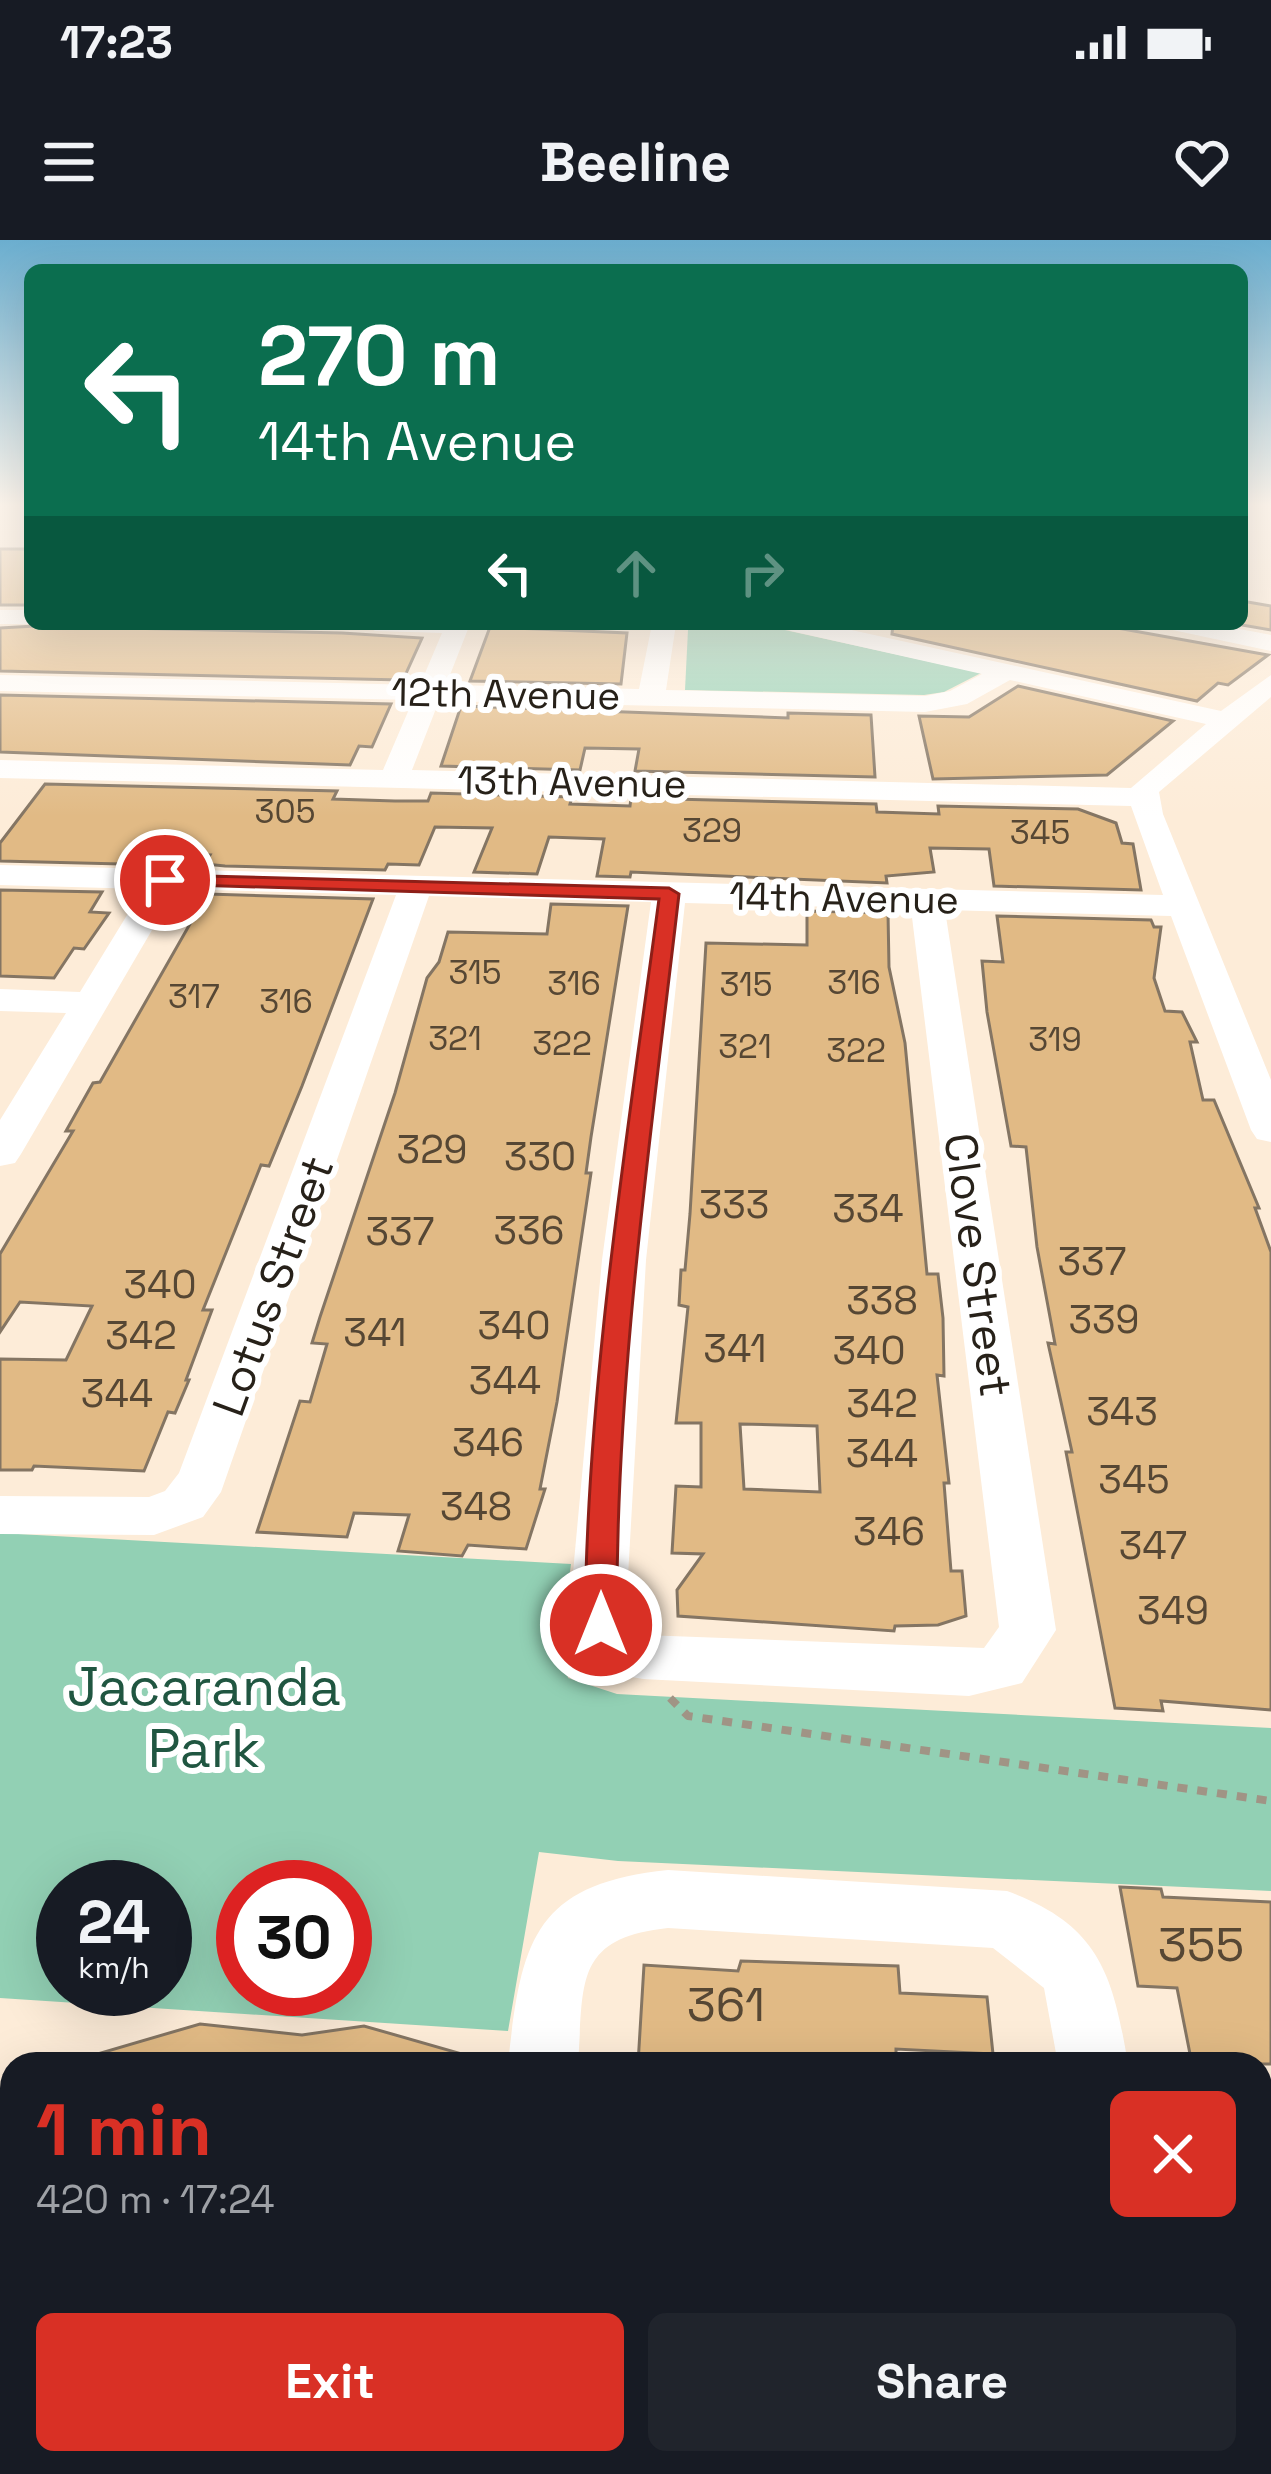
<!DOCTYPE html>
<meta charset="utf-8">
<style>
body{margin:0;font-family:"Space Grotesk",sans-serif;background:#20242c;color:#f1f3f6;height:100vh;display:flex;flex-direction:column;font-size:45px;white-space:nowrap}
*{box-sizing:border-box;margin:0}
p{font-size:39px;color:#9ea1a6}
.icon{flex:none;width:66px;height:66px;fill:none;stroke:currentColor;stroke-width:2;stroke-linecap:round;stroke-linejoin:round}
.map{position:relative;flex:1;overflow:hidden}
.side{position:absolute;left:0px;top:1812px;width:1272px;height:423px;display:flex;flex-direction:column;background:#171b24;border-radius:36px 36px 0 0;box-shadow:0 12px 48px #0002}
.side>*{flex:none}
.banner{position:absolute;left:24px;top:24px;width:1224px;height:366px;border-radius:18px;box-shadow:0 12px 48px #0002;background:#0b6e4f;color:#fff;overflow:hidden}
.speed{position:absolute;left:36px;top:1620px;display:flex;gap:24px;font-size:60px;font-weight:700;text-align:center}
.speed>*{display:grid;place-content:center;width:156px;height:156px;border-radius:50%;background:#171b24;box-shadow:0 12px 48px #0002;line-height:1}
.speed small{font-size:30px;font-weight:400}
.speed .limit{border:18px solid #d22;background:#fff;color:#111}
.pin{position:absolute;display:grid;place-items:center;width:102px;height:102px;color:#fff;margin:-51px;border:6px solid #fff;border-radius:50%;box-shadow:0 3px 12px #0007}
.me{position:absolute;width:132px;margin:-66px;rotate:0deg;stroke-linejoin:round;filter:drop-shadow(0 0 9px #0008)}
.turn{display:flex;align-items:center;gap:42px;height:252px;padding:0 36px;font-size:54px}
.turn .icon{width:156px;height:156px;stroke-width:2.5}
.turn b{display:block;font-size:84px;line-height:102px}
.lanes{display:flex;align-items:center;height:114px;padding:0 36px;background:#0003;justify-content:center;gap:60px;direction:ltr}
.lanes .off{opacity:.35}
.round{display:grid;place-items:center;flex:none;width:126px;height:126px;border-radius:18px;background:#20242c}
.head{display:flex;align-items:center;justify-content:space-between;height:204px;padding:0 36px}
h1{font-size:72px;font-weight:600;line-height:90px;color:#d93025}
.cta{display:flex;gap:24px;margin-top:auto;padding:24px 36px}
.cta a{flex:1;height:138px;border-radius:18px;background:#d93025;color:#fff;font-size:48px;font-weight:600;line-height:138px;text-align:center}
.cta a+a{background:#20242c;color:#f1f3f6}
.status{display:flex;justify-content:space-between;align-items:center;height:84px;padding:0 60px;background:#171b24;direction:ltr}
.status svg{height:33px;fill:currentColor}
header{display:flex;justify-content:space-between;align-items:center;height:156px;padding:0 36px;background:#171b24;font-size:54px;font-weight:600}
.map>svg:first-child{display:block}
.green{fill:#92d0b4;fill-rule:evenodd}
.building{fill:#e1ba85;stroke:#847563;stroke-width:3;fill-rule:evenodd}
.lines{fill:none;stroke-linecap:round;stroke-linejoin:round}
.path{stroke:#a09485;stroke-width:8;stroke-dasharray:10 10;stroke-linecap:butt}
.minor{fill:#fff;fill-rule:evenodd}
.route{fill:#d93025;stroke:#8d1f18;stroke-width:3}
.labels{text-anchor:middle;dominant-baseline:central;stroke-width:12;stroke-linejoin:round;paint-order:stroke}
.far-number-label{font-size:33px;fill:#564734}
.far-street-label{font-size:39px;fill:#272119;stroke:#fff}
.number-label{font-size:39px;fill:#564734}
.street-label{font-size:45px;fill:#272119;stroke:#fff}
.near-number-label{font-size:48px;fill:#564734}
.near-park-label{font-size:54px;fill:#205641;stroke:#fff}
</style>
<div class="status"><b>17:23</b><svg viewBox="0 0 49 12"><path d="M0 12V9h3v3zM5 12V6h3v6zM10 12V3h3v9zM15 12V0h3v12zM26 1h20v11H26zM47 4h2v5h-2z"/></svg></div>
<header><svg class="icon" aria-label="menu" viewBox="0 0 24 24"><path d="M4 6h16M4 12h16M4 18h16"/></svg>Beeline<svg class="icon" aria-label="heart" viewBox="0 0 24 24"><path d="M12 20l-8-8c-3-5 5-10 8-4 3-6 11-1 8 4z"/></svg></header>
<div class="map">
<svg width="1271" height="2234" viewBox="0 0 1271 2234">
<rect width="100%" height="100%" fill="#fdecd8"/>
<!-- green -->
<g class="green">
<path d="M697 384H758L981 433 944 452 924 455 685 450 688 390Z"/>
<path d="M0 1293 571 1324 561 1400 568 1438 617 1454 1271 1488V1651L618 1621 539 1612 508 1791 0 1758ZM63 1647H165V1749H63ZM243 1647H345V1749H243Z"/>
</g>
<!-- building -->
<g class="building">
<rect x="0" y="309" width="30" height="56"/>
<path d="M1242 361 1271 366V390L1242 385Z"/>
<path d="M893 384H1095L1268 415 1228 445 1218 443 1197 461 892 394Z"/>
<path d="M35 386 342 393 422 398 403 440 0 431V388Z"/>
<path d="M490 387 627 393 621 444 470 441Z"/>
<path d="M1018 446 1173 481 1107 535 933 539 919 476 969 477Z"/>
<path d="M0 455 391 464 372 507 359 506 350 525 0 512Z"/>
<path d="M461 466 788 478V473L871 475 875 537 635 531 639 509 585 508 580 530 441 526Z"/>
<path d="M45 544 337 551 333 559 395 561H428L431 553 572 557 570 564 630 566 631 558 876 564 877 572 939 574 938 566 1078 569 1116 583 1122 603 1133 604 1141 650 994 646 989 609 930 608 934 632 886 636 887 643 631 632 630 637 597 636 604 599 549 597 537 634 474 632 492 588 435 587 419 625 388 624 385 630 225 626 205 624 210 615 128 613 121 624 0 621V603Z"/>
<path d="M0 650 102 652 90 672 109 673 84 709 74 708 54 738 0 736Z"/>
<path d="M207 654 373 659 302 846 269 926 261 925 203 1070H212L186 1140H189L175 1173 168 1172 144 1231 34 1226 32 1230H0V1119L66 1120 92 1066 20 1062 0 1092V1014L73 891H66L93 843 100 842Z"/>
<path d="M551 664 628 666 591 897 586 933H591L557 1162 540 1249H545L526 1309 468 1305 462 1316 398 1311 409 1275 354 1273 347 1297 257 1292 300 1161 310 1162 327 1104 312 1103 320 1077 395 853 427 738 439 722 448 692 547 694Z"/>
<path d="M807 671 888 673 889 727 905 803 927 1034H938L943 1078 944 1136 937 1135 949 1243H944L951 1331H962L966 1376 938 1385 895 1386 894 1391 678 1376 677 1350 703 1314 672 1313 676 1246 701 1247V1183H676L688 1067 679 1065 681 1030H685L690 974 706 703 807 705ZM740 1184 817 1186 820 1252 744 1249Z"/>
<path d="M997 676 1151 680 1154 687H1161L1154 738 1165 771 1182 772 1197 802H1190L1203 860H1214L1259 968H1255L1271 1012V1470L1161 1461 1163 1471 1115 1468 1066 1212H1072L1048 1103 1055 1104 1037 1007 1026 907 1011 906 987 772 982 721 1003 722Z"/>
<path d="M1120 1647 1161 1649 1163 1657 1271 1662V1824H1192L1177 1748 1138 1746Z"/>
<path d="M741 1721 898 1726 900 1753 987 1757 993 1814 896 1809V1824H638L644 1725 738 1731Z"/>
<path d="M200 1784 302 1795 364 1786 469 1816 468 1824H88L87 1817Z"/>
</g>
<g class="lines">
<!-- path -->
<path class="path" d="M670 1458 688 1476 1271 1561"/>
<!-- minor -->
<g class="minor">
<path d="M0 370H30L31 384H0Z"/>
<path d="M363 384H470L446 445 639 449 652 384H676L666 450 925 456 950 451 982 434 791 391 779 384H824L1221 471 1271 435V457L1159 552 1163 574 1271 840V902L1257 899 1251 890 1171 676 945 670 1056 1390 1022 1443 969 1456 643 1439C586 1430 578 1407 571 1354L602 1020 651 662 429 656 221 1252 203 1277 154 1295 0 1294V1256L149 1257 165 1251 179 1233 396 655 176 649 21 914 15 923 0 926V880L66 773 0 771V749L80 752 143 649 0 645V625L1163 655 1131 566 0 538V520L383 530 413 460 0 451V435L420 445 442 393 375 391ZM1010 440 1206 484 1131 548 412 530 439 461 925 472 967 464ZM685 663 911 669 999 1387 984 1408 643 1395 632 1386 627 1354 646 1020Z"/>
<path d="M1165 384H1214L1271 395V411L1168 389Z"/>
<path d="M668 1630 1007 1651C1100 1685 1113 1735 1128 1824H1058L1044 1748 993 1708 668 1688C573 1698 584 1744 578 1824H508C521 1702 533 1644 668 1630Z"/>
<path d="M460 2223H544L543 2234H459Z"/>
<path d="M1108 2223H1192L1193 2234H1109Z"/>
</g>
</g>
<!-- sky -->
<linearGradient id="sky" x2="0" y2="1"><stop stop-color="#6baecf"/><stop offset="0.46" stop-color="#fef6ed"/><stop offset="1" stop-color="#fef6ed" stop-opacity="0"/></linearGradient>
<rect width="1271" height="576" fill="url(#sky)"/>
<!-- route -->
<path class="route" d="M165 635 669 648 679 654C651 896 615 1141 617 1385L612 1394H590L585 1385C587 1143 627 899 659 659L158 644 155 640Z"/>
<g class="labels">
<!-- far-number labels -->
<g class="far-number-label">
<text x="285" y="572">305</text>
<text x="712" y="591">329</text>
<text x="1040" y="593">345</text>
<text x="475" y="733">315</text>
<text x="854" y="743">316</text>
<text x="574" y="744">316</text>
<text x="746" y="745">315</text>
<text x="194" y="757">317</text>
<text x="286" y="762">316</text>
<text x="455" y="799">321</text>
<text x="1055" y="800">319</text>
<text x="562" y="804">322</text>
<text x="745" y="807">321</text>
<text x="856" y="811">322</text>
</g>
<!-- far-street labels -->
<g class="far-street-label">
<text transform="translate(506 454) rotate(1)">12th Avenue</text>
<text transform="translate(572 542) rotate(1)">13th Avenue</text>
<text transform="translate(844 658) rotate(1)">14th Avenue</text>
</g>
<!-- number labels -->
<g class="number-label">
<text x="432" y="909">329</text>
<text x="540" y="916">330</text>
<text x="734" y="964">333</text>
<text x="868" y="968">334</text>
<text x="529" y="990">336</text>
<text x="400" y="991">337</text>
<text x="1092" y="1021">337</text>
<text x="160" y="1044">340</text>
<text x="882" y="1060">338</text>
<text x="1104" y="1079">339</text>
<text x="514" y="1085">340</text>
<text x="375" y="1092">341</text>
<text x="141" y="1095">342</text>
<text x="735" y="1108">341</text>
<text x="869" y="1110">340</text>
<text x="505" y="1140">344</text>
<text x="117" y="1153">344</text>
<text x="882" y="1163">342</text>
<text x="1122" y="1171">343</text>
<text x="488" y="1202">346</text>
<text x="882" y="1213">344</text>
<text x="1134" y="1239">345</text>
<text x="476" y="1266">348</text>
<text x="889" y="1291">346</text>
<text x="1153" y="1305">347</text>
<text x="1173" y="1370">349</text>
</g>
<!-- street labels -->
<g class="street-label">
<text transform="translate(978 1025) rotate(82)">Clove Street</text>
<text transform="translate(273 1046) rotate(-70)">Lotus Street</text>
</g>
<!-- near-number labels -->
<g class="near-number-label">
<text x="1201" y="1704">355</text>
<text x="726" y="1764">361</text>
</g>
<!-- near-park labels -->
<g class="near-park-label">
<text x="204" y="1446">Jacaranda<tspan x="204" dy="62">Park</tspan></text>
</g>
</g>
</svg>
<div class="speed"><div>24<small>km/h</small></div><div class="limit">30</div></div>
<div class="pin" style="left:165px;top:640px;background:#d93025"><svg class="icon" aria-label="arrive" viewBox="0 0 24 24"><path d="M6 21V4h12l-3 4 3 4H6"/></svg></div>
<svg class="me" style="left:601px;top:1385px" viewBox="-20 -20 40 40"><circle r="17" fill="#d93025" stroke="#fff" stroke-width="3"/><path d="M0-11L8 9 0 5-8 9z" fill="#fff"/></svg>
<div class="banner">
<div class="turn"><svg class="icon" aria-label="left" viewBox="0 0 24 24"><path d="M17 20v-9H6M10 6l-5 5 5 5"/></svg><div><b>270 m</b>14th Avenue</div></div>
<div class="lanes"><svg class="icon" aria-label="left" viewBox="0 0 24 24"><path d="M17 20v-9H6M10 6l-5 5 5 5"/></svg><svg class="icon off" aria-label="ahead" viewBox="0 0 24 24"><path d="M12 20V5M6 11l6-6 6 6"/></svg><svg class="icon off" aria-label="right" viewBox="0 0 24 24"><path d="M7 20v-9h11M14 6l5 5-5 5"/></svg></div>
</div>
<section class="side">
<div class="head"><div><h1>1 min</h1><p>420 m · 17:24</p></div><a class="round" style="background:#d93025;color:#fff"><svg class="icon" aria-label="close" viewBox="0 0 24 24"><path d="M6 6l12 12M18 6L6 18"/></svg></a></div>
<div class="cta"><a>Exit</a><a>Share</a></div>
</section>
</div>
